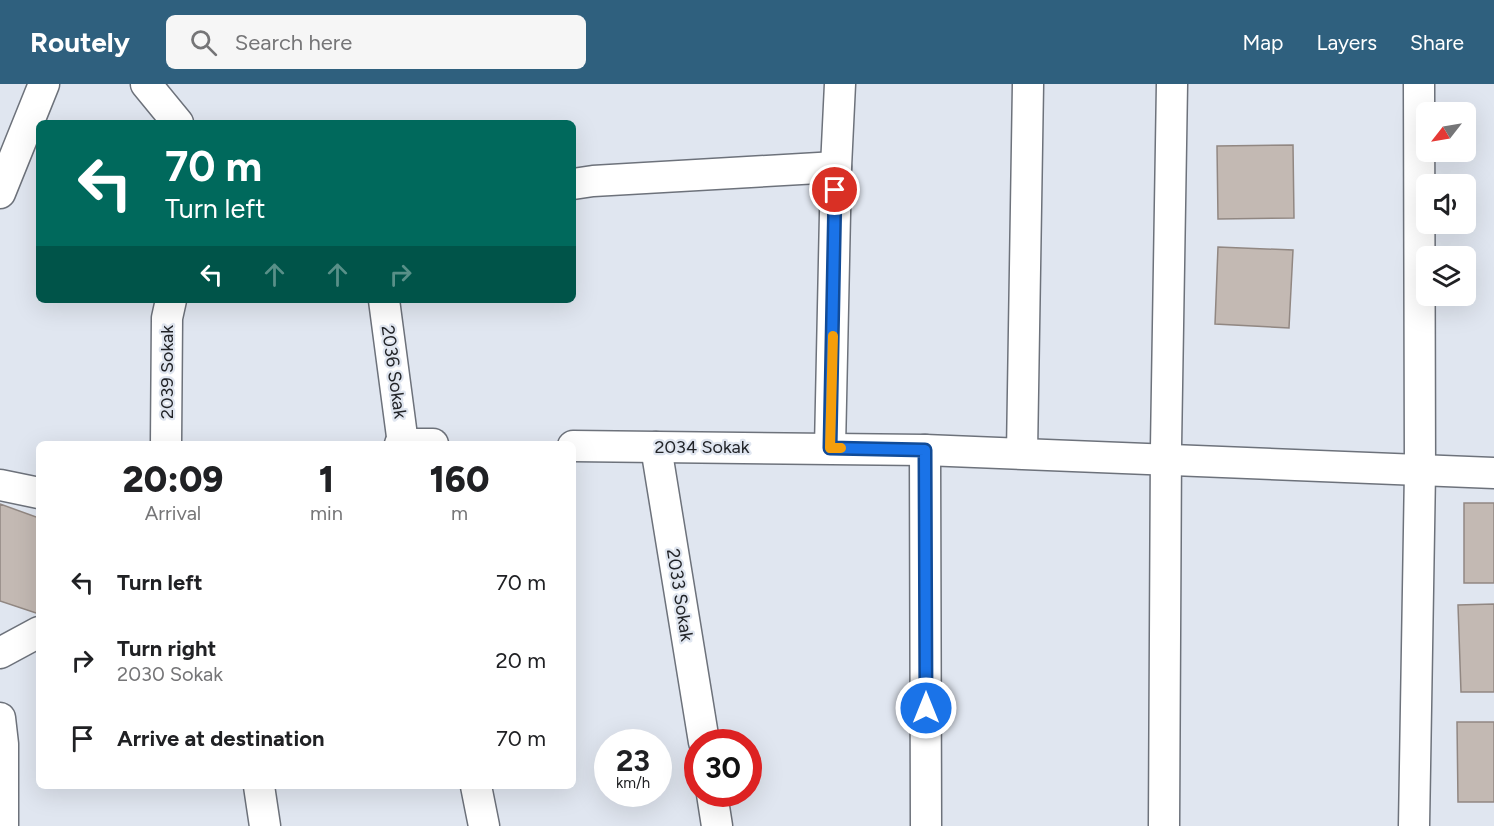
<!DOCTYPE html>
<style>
body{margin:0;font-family:Figtree,sans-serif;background:#f6f6f6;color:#202124;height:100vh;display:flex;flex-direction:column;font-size:22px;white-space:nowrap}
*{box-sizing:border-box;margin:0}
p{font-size:20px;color:#757577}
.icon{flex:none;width:33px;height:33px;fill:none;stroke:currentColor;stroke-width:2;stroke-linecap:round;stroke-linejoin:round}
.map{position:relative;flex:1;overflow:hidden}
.side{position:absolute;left:36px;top:357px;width:540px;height:348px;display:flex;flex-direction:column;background:#fff;border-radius:9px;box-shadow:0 6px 24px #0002}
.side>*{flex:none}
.hud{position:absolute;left:36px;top:36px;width:540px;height:183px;border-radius:9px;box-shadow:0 6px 24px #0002;background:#00695c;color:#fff;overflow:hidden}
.needle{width:39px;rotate:239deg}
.controls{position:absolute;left:1416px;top:18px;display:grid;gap:12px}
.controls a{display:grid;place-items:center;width:60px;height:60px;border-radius:9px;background:#fff;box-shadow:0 6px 24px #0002;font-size:30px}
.speed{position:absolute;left:594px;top:645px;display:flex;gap:12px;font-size:30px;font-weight:700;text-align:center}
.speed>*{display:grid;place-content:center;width:78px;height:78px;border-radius:50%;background:#fff;box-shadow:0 6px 24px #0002;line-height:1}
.speed small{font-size:15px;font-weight:400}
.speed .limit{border:9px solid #d22;background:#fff;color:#111}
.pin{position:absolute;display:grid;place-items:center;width:51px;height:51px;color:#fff;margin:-26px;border:3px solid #fff;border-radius:50%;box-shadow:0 2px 6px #0007}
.me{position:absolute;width:66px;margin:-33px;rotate:0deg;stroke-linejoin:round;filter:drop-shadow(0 0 4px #0008)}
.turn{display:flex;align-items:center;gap:21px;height:126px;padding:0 30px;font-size:27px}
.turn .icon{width:78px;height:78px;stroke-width:2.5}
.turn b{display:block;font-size:42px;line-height:51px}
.lanes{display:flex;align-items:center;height:57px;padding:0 30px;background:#0003;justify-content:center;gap:30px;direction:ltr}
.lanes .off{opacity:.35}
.eta{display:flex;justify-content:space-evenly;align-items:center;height:102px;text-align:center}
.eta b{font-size:36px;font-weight:800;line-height:42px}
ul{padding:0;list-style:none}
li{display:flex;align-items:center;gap:18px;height:78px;padding:0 30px}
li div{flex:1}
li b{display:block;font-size:22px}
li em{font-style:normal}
header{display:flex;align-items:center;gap:36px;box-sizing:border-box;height:84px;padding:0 30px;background:#2f607e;color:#fff}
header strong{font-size:28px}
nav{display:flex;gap:33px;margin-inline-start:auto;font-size:21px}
.search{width:420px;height:54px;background:#f6f6f6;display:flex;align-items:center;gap:15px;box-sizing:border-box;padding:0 21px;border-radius:9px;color:#757577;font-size:22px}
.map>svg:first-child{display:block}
.building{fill:#c3b9b3;stroke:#918782;stroke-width:1.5}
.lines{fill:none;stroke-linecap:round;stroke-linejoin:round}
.minor-casing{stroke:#6d727b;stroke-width:33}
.minor{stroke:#fff;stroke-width:30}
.route-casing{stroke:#114b97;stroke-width:15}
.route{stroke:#1a73e8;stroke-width:10}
.slow{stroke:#f59e0b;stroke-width:10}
.labels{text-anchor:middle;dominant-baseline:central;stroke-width:4.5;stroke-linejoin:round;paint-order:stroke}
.street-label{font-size:18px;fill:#222428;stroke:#e0e6f0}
</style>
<header>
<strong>Routely</strong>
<div class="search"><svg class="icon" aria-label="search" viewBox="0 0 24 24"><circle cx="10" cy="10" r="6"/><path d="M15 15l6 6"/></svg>Search here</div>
<nav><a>Map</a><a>Layers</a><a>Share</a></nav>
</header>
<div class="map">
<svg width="1494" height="742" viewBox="0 0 1494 742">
<rect width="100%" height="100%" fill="#e0e6f0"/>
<!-- building -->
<g class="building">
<path d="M1293 61 1294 134 1218 135 1217 62Z"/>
<path d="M1218 163 1293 166 1289 244 1215 240Z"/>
<rect x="1464" y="419" width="30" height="80"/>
<path d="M0 420 39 434V530L0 517Z"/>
<path d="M1494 520V608H1461L1458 521Z"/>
<path d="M1457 638H1494V718H1458Z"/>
</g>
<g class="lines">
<!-- minor casing -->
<g class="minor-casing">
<g id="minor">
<path d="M146 0 178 39"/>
<path d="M573 100 593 97 836 83"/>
<path d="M0 109 44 0"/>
<path d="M384 216 403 360"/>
<path d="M166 360 167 234 171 216"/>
<path d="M400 360H433"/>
<path d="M573 362 925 366 1494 389"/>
<path d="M656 363 704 658"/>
<path d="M830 364 836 83 840 0"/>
<path d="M925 366 926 742"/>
<path d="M1022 369 1028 0"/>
<path d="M0 401 39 409"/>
<path d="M0 569 39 548"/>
<path d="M0 634 3 660V742"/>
<path d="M259 702 265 742"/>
<path d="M476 702 484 742"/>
<path d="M712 710 717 742"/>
<path d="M1164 742 1166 363 1172 0"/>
<path d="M1414 742 1420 387 1419 0"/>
</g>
</g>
<!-- minor -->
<use href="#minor" class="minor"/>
</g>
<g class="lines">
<!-- route casing -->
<g class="route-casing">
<path id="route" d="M835 106 830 364 925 366 926 624"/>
</g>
<!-- route -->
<use href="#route" class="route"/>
<!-- slow -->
<path class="slow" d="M833 252 830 364H841"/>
</g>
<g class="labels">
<!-- street labels -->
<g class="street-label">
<text transform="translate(167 288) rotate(-90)">2039 Sokak</text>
<text transform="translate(394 288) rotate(82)">2036 Sokak</text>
<text x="702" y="363">2034 Sokak</text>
<text transform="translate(680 511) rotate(81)">2033 Sokak</text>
</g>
</g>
</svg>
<div class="controls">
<a><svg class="needle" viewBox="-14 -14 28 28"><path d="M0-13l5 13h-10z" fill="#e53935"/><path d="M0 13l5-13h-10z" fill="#757577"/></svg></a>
<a><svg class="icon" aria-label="sound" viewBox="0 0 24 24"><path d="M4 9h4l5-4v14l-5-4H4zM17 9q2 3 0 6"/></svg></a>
<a><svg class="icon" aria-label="layers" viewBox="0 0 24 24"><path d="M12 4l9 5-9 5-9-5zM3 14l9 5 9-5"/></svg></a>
</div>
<div class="speed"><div>23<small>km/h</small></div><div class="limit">30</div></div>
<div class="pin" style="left:835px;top:106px;background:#d93025"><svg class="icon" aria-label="arrive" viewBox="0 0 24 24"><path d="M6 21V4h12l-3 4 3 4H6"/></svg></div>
<svg class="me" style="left:926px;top:624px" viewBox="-20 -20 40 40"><circle r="17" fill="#1a73e8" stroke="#fff" stroke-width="3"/><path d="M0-11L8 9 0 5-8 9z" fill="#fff"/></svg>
<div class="hud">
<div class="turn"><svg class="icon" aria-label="left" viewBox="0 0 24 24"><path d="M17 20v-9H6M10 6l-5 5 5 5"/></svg><div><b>70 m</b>Turn left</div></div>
<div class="lanes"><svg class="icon" aria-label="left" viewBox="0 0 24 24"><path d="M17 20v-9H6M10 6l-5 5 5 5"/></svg><svg class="icon off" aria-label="ahead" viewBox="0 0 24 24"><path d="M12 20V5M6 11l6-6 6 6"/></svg><svg class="icon off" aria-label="ahead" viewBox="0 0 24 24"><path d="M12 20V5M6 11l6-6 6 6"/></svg><svg class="icon off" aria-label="right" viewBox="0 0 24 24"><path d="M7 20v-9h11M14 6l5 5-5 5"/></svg></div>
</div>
<section class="side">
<div class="eta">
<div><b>20:09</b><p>Arrival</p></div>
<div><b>1</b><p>min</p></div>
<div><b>160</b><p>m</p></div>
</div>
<ul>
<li><svg class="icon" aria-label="left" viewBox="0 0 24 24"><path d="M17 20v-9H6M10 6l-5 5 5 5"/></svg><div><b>Turn left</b></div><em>70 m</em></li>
<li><svg class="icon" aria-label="right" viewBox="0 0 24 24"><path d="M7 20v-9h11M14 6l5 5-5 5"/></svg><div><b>Turn right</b><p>2030 Sokak</p></div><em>20 m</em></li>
<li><svg class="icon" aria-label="arrive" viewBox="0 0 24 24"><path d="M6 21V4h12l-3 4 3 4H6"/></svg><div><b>Arrive at destination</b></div><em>70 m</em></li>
</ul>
</section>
</div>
